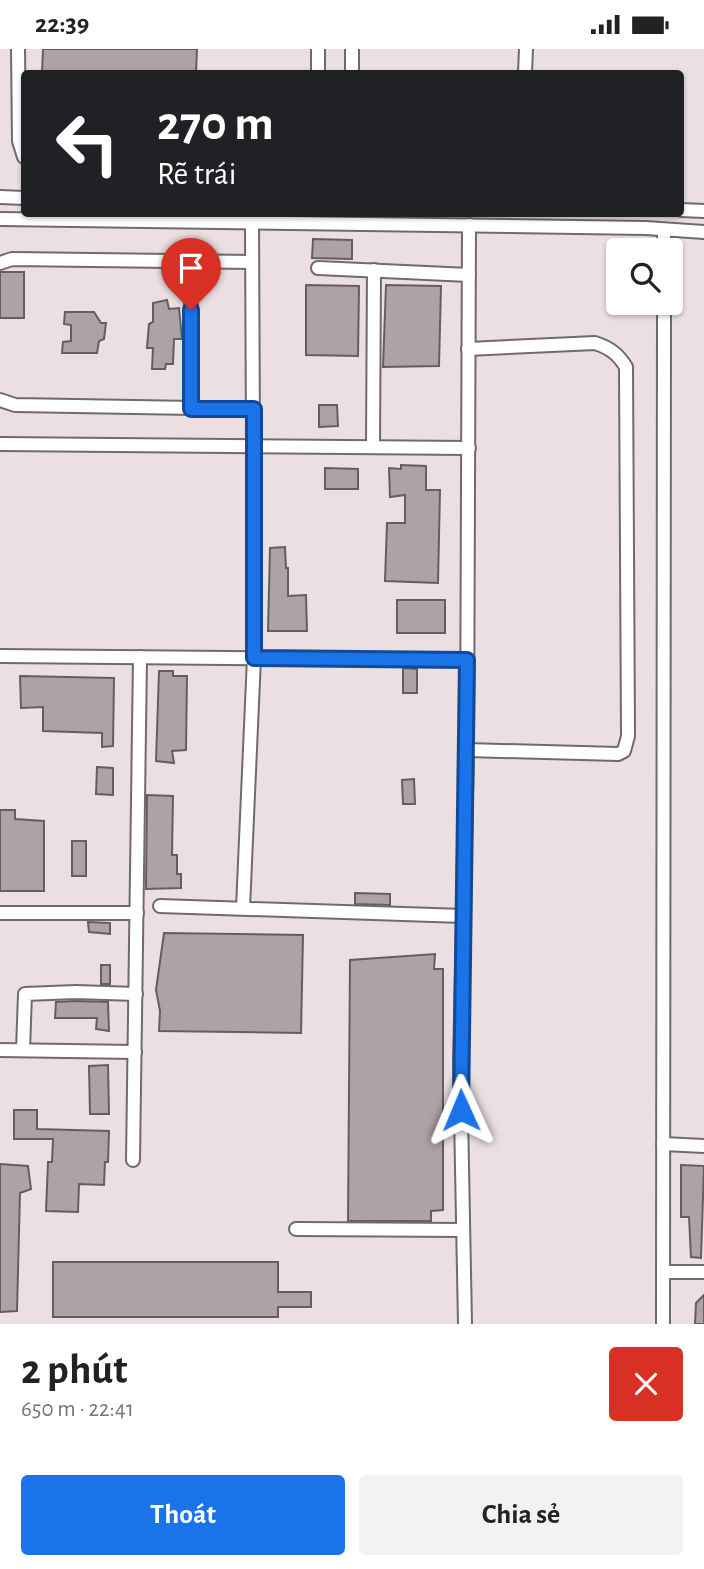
<!DOCTYPE html>
<html lang="vi">
<meta charset="utf-8">
<style>
body{margin:0;font-family:"Alegreya Sans",sans-serif;background:#f2f2f2;color:#222;height:100vh;display:flex;flex-direction:column;font-size:26px;white-space:nowrap}
*{box-sizing:border-box;margin:0}
p{font-size:23px;color:#767676}
.icon{flex:none;width:38px;height:38px;fill:none;stroke:currentColor;stroke-width:2;stroke-linecap:round;stroke-linejoin:round}
.map{position:relative;height:1275px;overflow:hidden}
.panel{display:flex;flex-direction:column;background:#fff;flex:1}
.panel>*{flex:none}
.top-card{position:absolute;left:21px;top:21px;width:663px;height:147px;border-radius:7px;box-shadow:0 2px 5px #0004;background:#202124;color:#fff;overflow:hidden}
.fabs{position:absolute;left:606px;top:189px;display:grid;gap:14px}
.fabs a{display:grid;place-items:center;width:77px;height:77px;border-radius:7px;background:#fff;box-shadow:0 2px 5px #0004;font-size:35px}
.pin{position:absolute;display:grid;place-items:center;width:60px;height:60px;color:#fff;margin:-72px -30px;border-radius:50% 50% 50% 0;rotate:-45deg;box-shadow:0 0 7px #0007}
.pin .icon{rotate:45deg}
.me{position:absolute;width:77px;margin:-38px;rotate:359deg;stroke-linejoin:round;filter:drop-shadow(0 0 5px #0008)}
.turn{display:flex;align-items:center;gap:24px;height:147px;padding:0 21px;font-size:32px}
.turn .icon{width:91px;height:91px;stroke-width:2.5}
.turn b{display:block;font-size:49px;line-height:60px}
.round{display:grid;place-items:center;flex:none;width:74px;height:74px;border-radius:7px;background:#f2f2f2}
.summary{display:flex;align-items:center;justify-content:space-between;height:119px;padding:0 21px}
h1{font-size:42px;font-weight:600;line-height:52px}
.button{display:flex;gap:14px;margin-top:auto;padding:14px 21px}
.button a{flex:1;height:80px;border-radius:7px;background:#1a73e8;color:#fff;font-size:28px;font-weight:600;line-height:80px;text-align:center}
.button a+a{background:#f2f2f2;color:#222}
.status{display:flex;justify-content:space-between;align-items:center;height:49px;padding:0 35px;background:#fff;direction:ltr}
.status svg{height:19px;fill:currentColor}
.map>svg:first-child{display:block}
.building{fill:#ada2a4;stroke:#675d5f;stroke-width:2}
.lines{fill:none;stroke-linecap:round;stroke-linejoin:round}
.minor-casing{stroke:#73696b;stroke-width:16}
.minor{stroke:#fff;stroke-width:12}
.route-casing{stroke:#114b97;stroke-width:18}
.route{stroke:#1a73e8;stroke-width:12}
</style>
<div class="status"><b>22:39</b><svg viewBox="0 0 49 12"><path d="M0 12V9h3v3zM5 12V6h3v6zM10 12V3h3v9zM15 12V0h3v12zM26 1h20v11H26zM47 4h2v5h-2z"/></svg></div>
<div class="map">
<svg width="704" height="1275" viewBox="0 0 704 1275">
<rect width="100%" height="100%" fill="#ebdfe1"/>
<!-- building -->
<g class="building">
<path d="M43 0H197L196 24H42Z"/>
<path d="M313 190 352 191V210L312 209Z"/>
<rect x="0" y="223" width="24" height="46"/>
<path d="M306 236 359 237 358 307 306 306Z"/>
<path d="M386 236 441 237 439 317 383 318Z"/>
<path d="M167 251 169 260 179 259 182 290H174L173 315H166L165 320H152L153 299H147L149 275 153 273V254Z"/>
<path d="M65 263H94L101 274H106L104 290 99 292 97 304H62L63 293 71 292V276L64 275Z"/>
<path d="M319 356H337L338 377 319 378Z"/>
<path d="M401 416 426 417V441H440L438 534 385 532 387 474H405V446L390 448 389 419 401 420Z"/>
<path d="M325 419 358 420V440H325Z"/>
<path d="M285 498 286 519H288V547L306 546 307 582H268L270 499Z"/>
<rect x="397" y="551" width="48" height="33"/>
<path d="M403 619 417 620V644H403Z"/>
<path d="M159 622H173V627H187L186 701 172 702 174 714 156 712Z"/>
<path d="M20 627 114 629 113 697 102 698V684L43 682V658L21 659Z"/>
<path d="M97 718 113 719V746L96 745Z"/>
<path d="M414 730 415 755H403L402 731Z"/>
<path d="M147 746 173 747 172 806H177V825H181V839L146 840Z"/>
<path d="M0 761H15V770L44 772V842H0Z"/>
<rect x="72" y="792" width="14" height="35"/>
<path d="M355 844 390 845V856L355 855Z"/>
<path d="M88 873 110 874V885L89 883Z"/>
<path d="M164 884 303 886 301 984 159 982 160 962 156 941Z"/>
<path d="M435 905 434 920H443V1161L431 1162V1172H348L350 911Z"/>
<rect x="101" y="916" width="9" height="19"/>
<path d="M76 952 108 953 109 982 96 980 97 969H55L56 953Z"/>
<path d="M108 1016 109 1065H90L89 1017Z"/>
<path d="M14 1061H37V1080L109 1082 108 1113H105L104 1136 79 1135 78 1163 46 1162 48 1113H52L53 1090H14Z"/>
<path d="M0 1115 28 1117 31 1140 20 1144 17 1262 0 1263Z"/>
<path d="M681 1116 704 1117 701 1209 691 1208 689 1168H681Z"/>
<path d="M53 1213H278V1243H311V1258H278V1268H53Z"/>
<path d="M704 1246V1275H695L696 1254Z"/>
</g>
<g class="lines">
<!-- minor casing -->
<g class="minor-casing">
<g id="minor">
<path d="M18 0 19 92 24 108"/>
<path d="M318 24V0"/>
<path d="M352 24V0"/>
<path d="M525 24 526 0"/>
<path d="M0 148 24 149"/>
<path d="M681 161 704 162"/>
<path d="M0 170 646 179 704 183"/>
<path d="M664 201V181"/>
<path d="M191 212V360"/>
<path d="M0 214 12 210 252 213"/>
<path d="M318 219 469 226"/>
<path d="M0 351 15 356 254 360"/>
<path d="M0 395 469 399"/>
<path d="M373 398 374 221"/>
<path d="M0 607 467 611"/>
<path d="M467 701 618 705 624 702 628 687 626 318C618 305 610 299 595 294L468 300"/>
<path d="M160 857 463 867"/>
<path d="M243 859 254 609 252 173"/>
<path d="M0 864H137"/>
<path d="M0 1001 135 1003"/>
<path d="M23 1001 25 945 76 943 136 945"/>
<path d="M663 1095 704 1097"/>
<path d="M133 1111 140 608"/>
<path d="M296 1180 463 1181"/>
<path d="M663 1223H704"/>
<path d="M663 1274 664 254"/>
<path d="M465 1275 460 1013 467 701 469 176"/>
</g>
</g>
<!-- minor -->
<use href="#minor" class="minor"/>
</g>
<g class="lines">
<!-- route casing -->
<g class="route-casing">
<path id="route" d="M191 261V360H254V609L467 611 461 1061"/>
</g>
<!-- route -->
<use href="#route" class="route"/>
</g>
</svg>
<div class="fabs">
<a><svg class="icon" aria-label="search" viewBox="0 0 24 24"><circle cx="10" cy="10" r="6"/><path d="M15 15l6 6"/></svg></a>
</div>
<div class="pin" style="left:191px;top:261px;background:#d93025"><svg class="icon" aria-label="arrive" viewBox="0 0 24 24"><path d="M6 21V4h12l-3 4 3 4H6"/></svg></div>
<svg class="me" style="left:461px;top:1061px" viewBox="-20 -20 40 40"><path d="M0-17L14 15 0 8-14 15z" fill="#1a73e8" stroke="#fff" stroke-width="4"/></svg>
<div class="top-card">
<div class="turn"><svg class="icon" aria-label="left" viewBox="0 0 24 24"><path d="M17 20v-9H6M10 6l-5 5 5 5"/></svg><div><b>270 m</b>Rẽ trái</div></div>
</div>
</div>
<section class="panel">
<div class="summary"><div><h1>2 phút</h1><p>650 m · 22:41</p></div><a class="round" style="background:#d93025;color:#fff"><svg class="icon" aria-label="close" viewBox="0 0 24 24"><path d="M6 6l12 12M18 6L6 18"/></svg></a></div>
<div class="button"><a>Thoát</a><a>Chia sẻ</a></div>
</section>
